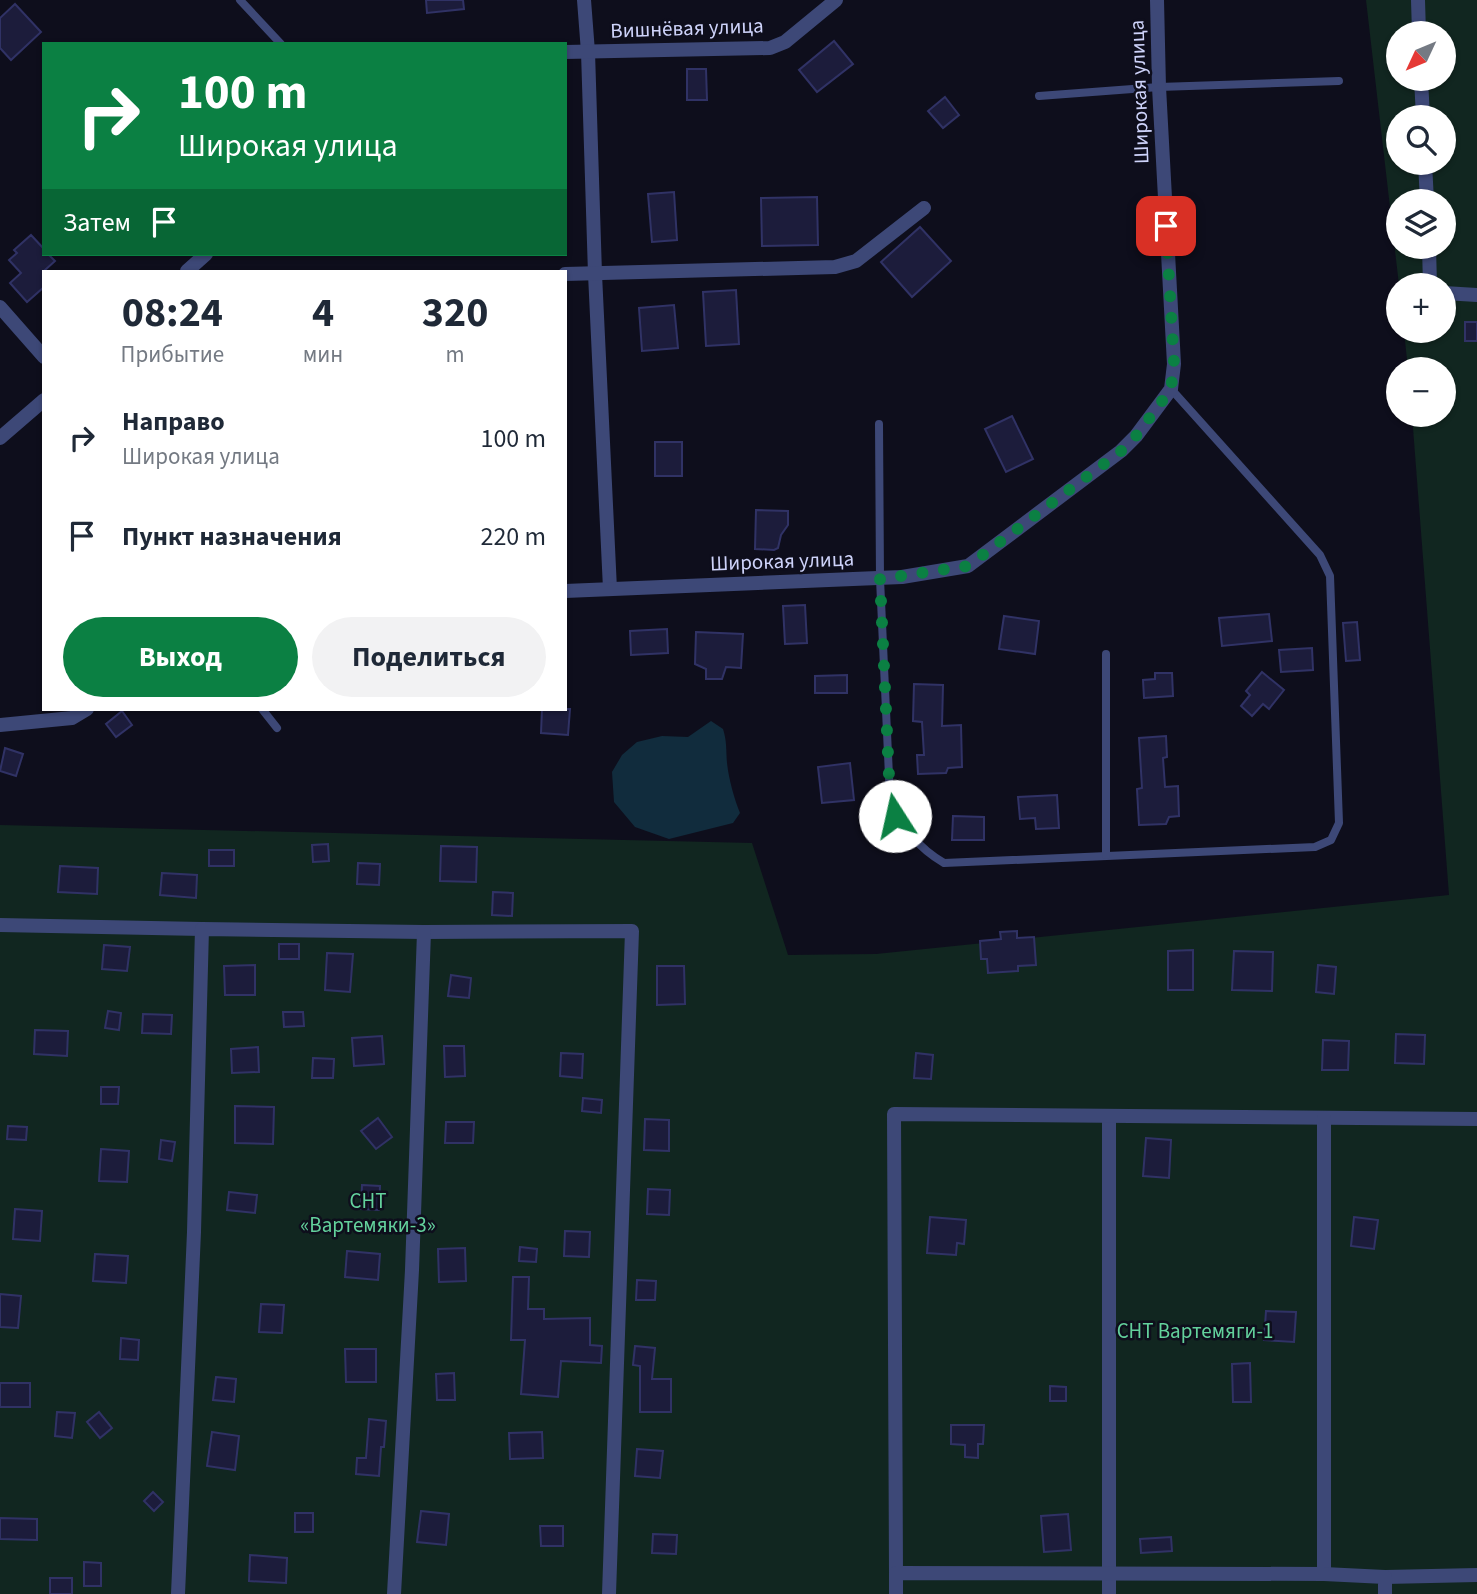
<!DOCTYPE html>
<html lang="ru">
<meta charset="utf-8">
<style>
body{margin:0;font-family:"Source Sans 3",sans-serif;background:#f2f2f3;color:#1f2937;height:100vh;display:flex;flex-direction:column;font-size:26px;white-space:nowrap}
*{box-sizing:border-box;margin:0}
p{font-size:23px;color:#747a83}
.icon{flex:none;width:38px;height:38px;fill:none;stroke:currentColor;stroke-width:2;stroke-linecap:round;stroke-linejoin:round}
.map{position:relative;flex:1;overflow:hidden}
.drawer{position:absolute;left:42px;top:270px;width:525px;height:441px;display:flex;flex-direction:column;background:#fff;border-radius:0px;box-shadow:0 2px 5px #0004}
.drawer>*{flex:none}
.top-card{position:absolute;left:42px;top:42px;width:525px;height:214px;border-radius:0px;box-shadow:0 2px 5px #0004;background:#0b8043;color:#fff;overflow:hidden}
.needle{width:46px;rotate:226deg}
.tools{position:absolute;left:1386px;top:21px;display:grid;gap:14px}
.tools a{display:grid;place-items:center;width:70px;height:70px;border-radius:50%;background:#fff;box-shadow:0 2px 5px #0004;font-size:35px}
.pin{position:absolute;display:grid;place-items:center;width:60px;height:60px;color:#fff;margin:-30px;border-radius:14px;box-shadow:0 4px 10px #0006}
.me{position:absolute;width:77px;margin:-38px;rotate:350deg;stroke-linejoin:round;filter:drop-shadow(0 0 5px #0008)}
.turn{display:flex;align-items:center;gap:24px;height:147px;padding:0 21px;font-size:32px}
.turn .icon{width:91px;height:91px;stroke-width:2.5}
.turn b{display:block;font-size:49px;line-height:60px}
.then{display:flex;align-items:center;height:66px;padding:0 21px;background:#0003;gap:14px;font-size:26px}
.eta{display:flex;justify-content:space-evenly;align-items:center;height:119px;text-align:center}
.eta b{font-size:42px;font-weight:700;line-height:49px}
.action{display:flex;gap:14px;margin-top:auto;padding:14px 21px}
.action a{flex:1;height:80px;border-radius:42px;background:#0b8043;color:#fff;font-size:28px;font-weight:700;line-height:80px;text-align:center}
.action a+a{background:#f2f2f3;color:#1f2937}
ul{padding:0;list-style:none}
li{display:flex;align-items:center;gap:21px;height:98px;padding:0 21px}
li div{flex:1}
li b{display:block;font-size:26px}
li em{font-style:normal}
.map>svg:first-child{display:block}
.green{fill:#112620;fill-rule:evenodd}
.water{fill:#112c3d}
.building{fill:#1c1c3b;stroke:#303265;stroke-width:2}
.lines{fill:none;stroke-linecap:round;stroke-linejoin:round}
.lane{stroke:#3d4877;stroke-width:8}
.street{stroke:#3d4877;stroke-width:14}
.route{stroke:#0b8043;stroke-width:12;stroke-dasharray:0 21.6}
.labels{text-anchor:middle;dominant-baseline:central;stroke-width:5;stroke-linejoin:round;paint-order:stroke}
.street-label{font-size:21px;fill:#ced3fa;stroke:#0e0e1c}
.park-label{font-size:21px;fill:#63d19c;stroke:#0e0e1c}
</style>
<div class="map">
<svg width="1477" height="1594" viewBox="0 0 1477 1594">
<rect width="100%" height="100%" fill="#0e0e1c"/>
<!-- green -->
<path class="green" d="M1366 0H1477V1594H0V825L752 843 788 955 876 954 1449 895 1412 415H1444V369H1408L1404 331H1444V285H1399ZM1398 33H1444V79H1398ZM1398 117H1444V163H1398ZM1398 201H1444V247H1398Z"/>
<!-- water -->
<path class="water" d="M711 721 723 729C727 741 726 751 727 763 729 780 734 798 740 813L733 823 669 839 635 827 614 802 612 772 622 755 637 742 662 736 688 737Z"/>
<!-- building -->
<g class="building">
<path d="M426 0H463L464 9 427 13Z"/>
<path d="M15 4 41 32 11 60 0 48V18Z"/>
<path d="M834 41 853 64 817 92 799 70Z"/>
<path d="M687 69H706L707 100H687Z"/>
<path d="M945 97 959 115 943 128 928 111Z"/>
<path d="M674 192 677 240 652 242 648 194Z"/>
<path d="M817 197 818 245 762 246 761 198Z"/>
<path d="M920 227 951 261 912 297 881 262Z"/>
<path d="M31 235 44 249V254H48L55 261 44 271V287L27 302 10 283 21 273 9 260 17 253 14 250Z"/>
<path d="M736 290 739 344 706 346 703 292Z"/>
<path d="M674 305 678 348 642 351 639 308Z"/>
<rect x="1465" y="322" width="12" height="19"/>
<path d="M1012 416 1033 459 1006 472 985 429Z"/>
<rect x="655" y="442" width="27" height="34"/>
<path d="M756 510 788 511V525L781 535 778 548 774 550 755 549Z"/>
<path d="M805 605 807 643 785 644 783 606Z"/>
<path d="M1269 614 1272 641 1222 646 1219 618Z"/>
<path d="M1004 616 1039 621 1035 654 999 649Z"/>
<path d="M1357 622 1360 660 1346 661 1343 623Z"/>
<path d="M667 629 668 653 631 655 630 631Z"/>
<path d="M696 632 743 634 741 668 726 667 722 679H706V669L695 664Z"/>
<path d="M1312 648 1313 670 1281 672 1279 650Z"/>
<path d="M1262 672 1284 690 1269 709 1263 704 1252 716 1241 706 1250 695 1246 691Z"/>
<path d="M1155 673H1172L1173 696 1144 698 1143 680 1155 679Z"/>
<path d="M847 675V693H815V676Z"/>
<path d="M914 684 943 685 942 726 961 725 962 767 948 768 946 773 918 774 917 755H924L922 722 913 721Z"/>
<path d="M542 709H570L568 735 541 733Z"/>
<path d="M122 711 132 725 116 737 106 724Z"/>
<path d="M1166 736 1167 757 1163 758 1165 787 1178 786 1179 816 1169 817 1166 824 1139 825 1137 789 1142 788 1139 738Z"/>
<path d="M5 748 23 754 16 776 0 771Z"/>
<path d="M850 763 854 800 822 803 818 767Z"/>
<path d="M1057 795 1059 828 1036 829 1035 818 1020 819 1018 797Z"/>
<path d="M953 816 984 817V840H952Z"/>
<path d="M328 844 329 861 313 862 312 845Z"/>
<path d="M441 846 477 847 476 882 440 881Z"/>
<rect x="209" y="850" width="25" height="16"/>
<path d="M358 863 380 864 379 885 357 884Z"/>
<path d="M60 866 98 868 97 894 58 892Z"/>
<path d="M162 873 197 875 196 898 160 895Z"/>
<path d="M493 892 513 893 512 916 492 915Z"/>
<path d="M1017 931V938L1034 937 1036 965 1018 966V971L988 973 987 959H981L980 941 1001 939 1000 932Z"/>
<rect x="279" y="944" width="20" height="15"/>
<path d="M104 945 130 947 127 971 102 969Z"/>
<path d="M1193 950V990H1168V951Z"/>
<path d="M1234 951 1273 952 1272 991 1232 990Z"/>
<path d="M327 953 353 954 350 992 325 990Z"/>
<path d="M255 965V995H225L224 966Z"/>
<path d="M1318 965 1336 967 1334 994 1316 992Z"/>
<path d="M657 966H684L685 1004 657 1005Z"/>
<path d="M451 975 471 978 469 998 448 996Z"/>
<path d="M108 1011 121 1013 119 1030 105 1028Z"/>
<path d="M283 1012H303L304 1026 284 1027Z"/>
<path d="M143 1014 172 1015 171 1034 142 1033Z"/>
<path d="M35 1030 68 1031 67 1056 34 1054Z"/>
<path d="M1396 1034 1425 1035 1424 1064 1395 1063Z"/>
<path d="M382 1036 384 1064 354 1066 352 1038Z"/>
<path d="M1323 1040 1349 1041 1348 1070H1322Z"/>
<path d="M444 1046H464L465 1076 445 1077Z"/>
<path d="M258 1047 259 1072 232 1073 231 1049Z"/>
<path d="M561 1053 583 1054 582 1078 560 1076Z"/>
<path d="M916 1053 933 1055 931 1079 914 1078Z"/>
<path d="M313 1058 334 1059 333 1078H312Z"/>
<path d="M101 1087H119L118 1104H101Z"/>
<path d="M583 1098 602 1100 601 1113 582 1111Z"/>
<path d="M235 1106 274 1107 273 1144 235 1143Z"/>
<path d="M378 1118 392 1137 376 1149 361 1131Z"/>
<path d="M645 1119 669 1120V1151L644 1150Z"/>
<path d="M446 1122H474L473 1143H445Z"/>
<path d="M8 1126 27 1127 26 1140 7 1139Z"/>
<path d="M1146 1138 1171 1140 1169 1178 1143 1176Z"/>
<path d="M161 1140 175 1142 172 1161 159 1159Z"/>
<path d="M101 1149 129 1151 127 1182 99 1181Z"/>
<path d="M362 1185 380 1186 379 1210 361 1209Z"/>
<path d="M648 1189 670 1190 669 1215 647 1214Z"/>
<path d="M229 1192 257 1195 255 1213 227 1210Z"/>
<path d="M15 1209 42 1211 40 1241 13 1239Z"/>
<path d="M930 1217 966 1220 964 1244 957 1243 956 1255 927 1253Z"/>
<path d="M1354 1217 1378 1220 1374 1249 1351 1246Z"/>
<path d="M565 1231 590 1232 589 1257 564 1256Z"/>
<path d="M520 1247 537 1249 536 1262 519 1261Z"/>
<path d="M465 1248 466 1281 439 1282 438 1249Z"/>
<path d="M347 1251 380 1254 378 1280 345 1277Z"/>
<path d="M95 1254 128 1256 126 1283 93 1281Z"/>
<path d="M513 1277H529L528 1309H544V1319L590 1318V1345L602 1346 601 1363 561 1361 558 1397 521 1394 525 1340H511Z"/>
<path d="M637 1280 656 1281 655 1300H636Z"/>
<path d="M0 1294 21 1296 18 1328 0 1327Z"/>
<path d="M261 1304 284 1305 282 1333 259 1332Z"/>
<path d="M1266 1311 1296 1312 1294 1342 1264 1340Z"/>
<path d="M121 1338 139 1340 138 1360 120 1359Z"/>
<path d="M635 1346 655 1348 652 1379H671V1412H640V1366L633 1365Z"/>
<path d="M345 1349H376V1382H346Z"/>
<path d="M1250 1363 1251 1402H1233L1232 1364Z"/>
<path d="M454 1373 455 1400H437L436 1374Z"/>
<path d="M216 1377 236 1379 234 1402 213 1400Z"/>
<rect x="0" y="1383" width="30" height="24"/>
<path d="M1050 1386 1066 1387V1401H1050Z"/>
<path d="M57 1412 75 1413 72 1438 55 1436Z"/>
<path d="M99 1412 112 1428 100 1438 87 1422Z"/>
<path d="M369 1419 386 1421 384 1447H381L379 1476 356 1474 357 1458H366Z"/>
<path d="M951 1425H984L983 1444H978V1458L965 1457V1445L951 1444Z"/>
<path d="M212 1432 239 1436 235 1470 207 1466Z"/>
<path d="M542 1432 543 1458 510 1459 509 1433Z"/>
<path d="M637 1449 663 1451 660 1478 635 1476Z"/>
<path d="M153 1492 163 1502 154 1511 144 1501Z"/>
<path d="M421 1511 449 1514 446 1545 417 1542Z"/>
<rect x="295" y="1513" width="18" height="19"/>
<path d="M1068 1514 1071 1550 1044 1552 1041 1516Z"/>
<path d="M0 1518 37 1519V1540L0 1539Z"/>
<path d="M540 1526H563V1546H541Z"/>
<path d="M653 1534 677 1535 676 1554 652 1553Z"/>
<path d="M1171 1537 1172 1551 1141 1553 1140 1539Z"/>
<path d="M250 1555 287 1558 286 1583 249 1581Z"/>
<path d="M84 1562 101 1563V1586H84Z"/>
<rect x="50" y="1578" width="22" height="16"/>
</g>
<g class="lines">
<!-- lane -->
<g class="lane">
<path d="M240 0 281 44"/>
<path d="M1039 96 1159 87 1339 81"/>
<path d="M879 424 880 579 890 798C898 825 920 849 944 863L1315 847 1331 840 1339 823 1330 576 1320 555 1171 389"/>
<path d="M262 709 277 728"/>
<path d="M1106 855V654"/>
</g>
<!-- street -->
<g class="street">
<path d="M584 0 588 52 595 274 610 589"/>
<path d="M1418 0 1419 33"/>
<path d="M565 52 770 48 785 42 836 0"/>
<path d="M1421 79 1423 117"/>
<path d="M1425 163 1427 201"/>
<path d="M1429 247 1430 285"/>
<path d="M187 271 206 254"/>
<path d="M565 274 835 267 856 261 924 208"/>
<path d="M1444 293 1477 295"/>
<path d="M0 307 44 357"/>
<path d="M0 438 44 400"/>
<path d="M565 591 902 577 968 566 1121 451 1136 436 1171 389 1174 364 1159 87 1157 0"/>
<path d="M0 725 72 718 87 709"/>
<path d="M0 925 202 929"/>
<path d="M1109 1117V1594"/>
<path d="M896 1573 894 1114 1477 1119"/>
<path d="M1324 1574V1118"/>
<path d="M1385 1577 1477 1575"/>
<path d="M178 1594 194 1232 202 929 424 932 632 931 609 1594"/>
<path d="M394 1594 412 1270 424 932"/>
<path d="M896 1594V1573L1324 1574 1385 1577V1594"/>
</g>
</g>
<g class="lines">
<!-- route -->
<path class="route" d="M895 816 890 798 880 579 968 566 1121 451 1136 436 1171 389 1174 363 1166 226"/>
</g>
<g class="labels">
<!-- street labels -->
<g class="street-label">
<text transform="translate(687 28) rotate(-2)">Вишнёвая улица</text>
<text transform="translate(1139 92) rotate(-92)">Широкая улица</text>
<text transform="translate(782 561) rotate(-2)">Широкая улица</text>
</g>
<!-- park labels -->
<g class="park-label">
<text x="368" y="1201">СНТ<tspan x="368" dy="24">«Вартемяки-3»</tspan></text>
<text x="1195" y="1331">СНТ Вартемяги-1</text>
</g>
</g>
</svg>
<div class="tools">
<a><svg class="needle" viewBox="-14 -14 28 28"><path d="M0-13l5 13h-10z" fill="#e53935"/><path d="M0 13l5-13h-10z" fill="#747a83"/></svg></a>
<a><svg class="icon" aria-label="search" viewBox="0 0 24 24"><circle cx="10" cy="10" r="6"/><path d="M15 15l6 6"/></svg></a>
<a><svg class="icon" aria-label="layers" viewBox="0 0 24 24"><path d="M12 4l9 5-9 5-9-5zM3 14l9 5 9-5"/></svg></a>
<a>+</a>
<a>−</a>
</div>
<div class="pin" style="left:1166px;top:226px;background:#d93025"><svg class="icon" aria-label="arrive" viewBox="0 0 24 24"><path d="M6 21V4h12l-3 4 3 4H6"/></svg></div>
<svg class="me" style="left:895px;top:816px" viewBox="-20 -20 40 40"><circle r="19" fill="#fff"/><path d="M0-13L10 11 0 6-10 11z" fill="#0b8043"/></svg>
<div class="top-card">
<div class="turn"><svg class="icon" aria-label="right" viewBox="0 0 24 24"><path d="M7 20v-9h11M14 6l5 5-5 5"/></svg><div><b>100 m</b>Широкая улица</div></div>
<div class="then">Затем<svg class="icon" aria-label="arrive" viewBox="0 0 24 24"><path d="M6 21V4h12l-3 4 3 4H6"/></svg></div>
</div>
<section class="drawer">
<div class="eta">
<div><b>08:24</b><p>Прибытие</p></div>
<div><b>4</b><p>мин</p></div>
<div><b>320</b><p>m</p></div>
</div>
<ul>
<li><svg class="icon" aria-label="right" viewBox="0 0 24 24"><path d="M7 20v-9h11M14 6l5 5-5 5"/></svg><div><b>Направо</b><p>Широкая улица</p></div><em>100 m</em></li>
<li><svg class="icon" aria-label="arrive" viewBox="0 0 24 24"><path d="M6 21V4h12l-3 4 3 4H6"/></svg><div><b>Пункт назначения</b></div><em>220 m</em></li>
</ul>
<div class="action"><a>Выход</a><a>Поделиться</a></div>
</section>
</div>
